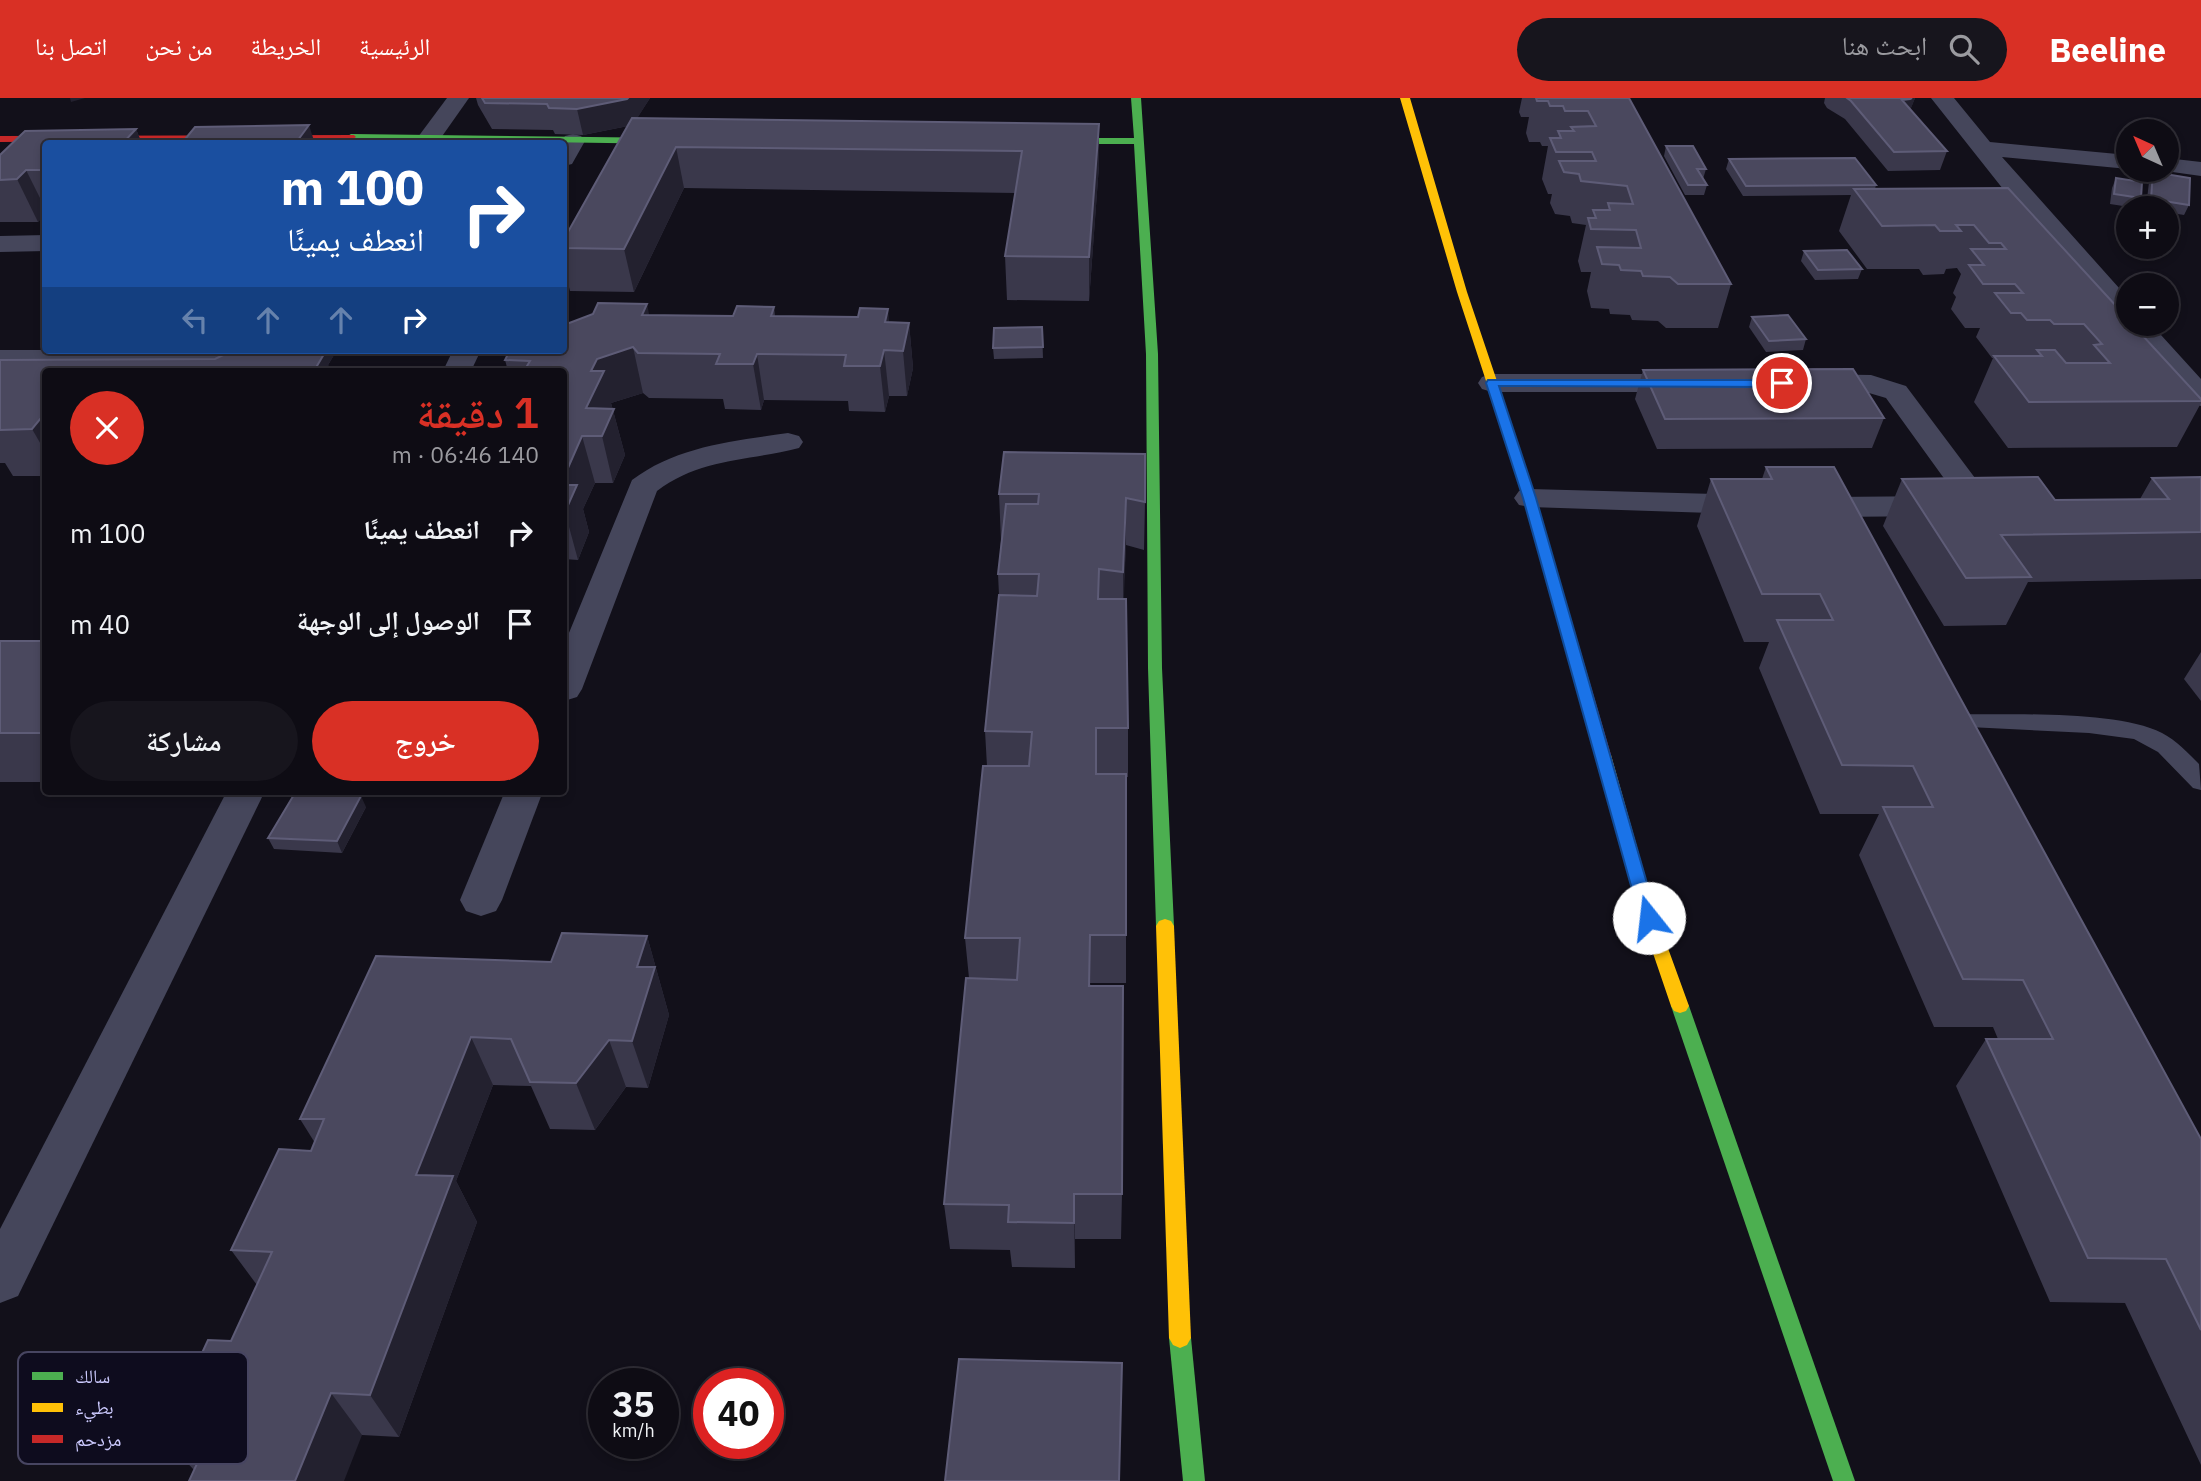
<!DOCTYPE html>
<html lang="ar">
<meta charset="utf-8">
<style>
body{margin:0;font-family:"IBM Plex Sans","Noto Naskh Arabic",sans-serif;background:#17151d;color:#f1f3f6;direction:rtl;height:100vh;display:flex;flex-direction:column;font-size:26px;white-space:nowrap}
*{box-sizing:border-box;margin:0}
p{font-size:23px;color:#9b9ba0}
.icon{flex:none;width:38px;height:38px;fill:none;stroke:currentColor;stroke-width:2;stroke-linecap:round;stroke-linejoin:round}
.map{position:relative;flex:1;overflow:hidden;direction:ltr}
.drawer{position:absolute;left:42px;top:270px;width:525px;height:427px;display:flex;flex-direction:column;background:#0e0c14;border-radius:7px;box-shadow:0 4px 10px #0003,0 0 0 2px #2e2c34;direction:rtl}
.drawer>*{flex:none}
.banner{position:absolute;left:42px;top:42px;width:525px;height:214px;border-radius:7px;box-shadow:0 4px 10px #0003,0 0 0 2px #2e2c34;direction:rtl;background:#1a4fa0;color:#fff;overflow:hidden}
.needle{width:46px;rotate:316deg}
.tools{position:absolute;left:2116px;top:21px;display:grid;gap:14px}
.tools a{display:grid;place-items:center;width:63px;height:63px;border-radius:50%;background:#0e0c14;box-shadow:0 4px 10px #0003,0 0 0 2px #2e2c34;font-size:35px}
.speed{position:absolute;left:588px;top:1270px;display:flex;gap:14px;font-size:35px;font-weight:700;text-align:center}
.speed>*{display:grid;place-content:center;width:91px;height:91px;border-radius:50%;background:#0e0c14;box-shadow:0 4px 10px #0003,0 0 0 2px #2e2c34;line-height:1}
.speed small{font-size:18px;font-weight:400}
.speed .limit{border:10px solid #d22;background:#fff;color:#111}
.pin{position:absolute;display:grid;place-items:center;width:60px;height:60px;color:#fff;margin:-30px;border:4px solid #fff;border-radius:50%;box-shadow:0 2px 7px #0007}
.me{position:absolute;width:77px;margin:-38px;rotate:344deg;stroke-linejoin:round;filter:drop-shadow(0 0 5px #0008)}
.turn{display:flex;align-items:center;gap:24px;height:147px;padding:0 28px;font-size:32px}
.turn .icon{width:91px;height:91px;stroke-width:2.5}
.turn b{display:block;font-size:49px;line-height:60px}
.lanes{display:flex;align-items:center;height:66px;padding:0 28px;background:#0003;justify-content:center;gap:35px;direction:ltr}
.lanes .off{opacity:.35}
.round{display:grid;place-items:center;flex:none;width:74px;height:74px;border-radius:37px;background:#17151d}
.summary{display:flex;align-items:center;justify-content:space-between;height:119px;padding:0 28px}
h1{font-size:42px;font-weight:600;line-height:52px;color:#d93025}
.cta{display:flex;gap:14px;margin-top:auto;padding:14px 28px}
.cta a{flex:1;height:80px;border-radius:42px;background:#d93025;color:#fff;font-size:28px;font-weight:600;line-height:80px;text-align:center}
.cta a+a{background:#17151d;color:#f1f3f6}
ul{padding:0;list-style:none}
li{display:flex;align-items:center;gap:21px;height:91px;padding:0 28px}
li div{flex:1}
li b{display:block;font-size:26px}
li em{font-style:normal}
header{display:flex;align-items:center;gap:42px;box-sizing:border-box;height:98px;padding:0 35px;background:#d93025;color:#fff}
header strong{font-size:33px}
nav{display:flex;gap:38px;margin-inline-start:auto;font-size:24px}
.search{width:490px;height:63px;background:#17151d;display:flex;align-items:center;gap:18px;box-sizing:border-box;padding:0 24px;border-radius:38px;color:#9b9ba0;font-size:26px}
.map>svg:first-child{display:block}
.lines{fill:none;stroke-linecap:round;stroke-linejoin:round}
.lane{fill:#45465b;fill-rule:evenodd}
.street{fill:#45465b;fill-rule:evenodd}
.fast{fill:#4caf50;fill-rule:evenodd}
.slow{fill:#ffc107;fill-rule:evenodd}
.jam{fill:#c62828;fill-rule:evenodd}
.wall{fill:#3a384b}
.shaded-wall{fill:#23212f}
.building{fill:#4a485e;stroke:#5e5c77;stroke-width:2}
.route{fill:#1a73e8;stroke:#114b97;stroke-width:2}
.key{fill:#0e0c1e;stroke:#474561;stroke-width:2}
.key-label{font-size:19px;fill:#cccafe}
</style>
<header>
<strong>Beeline</strong>
<div class="search"><svg class="icon" aria-label="search" viewBox="0 0 24 24"><circle cx="10" cy="10" r="6"/><path d="M15 15l6 6"/></svg>ابحث هنا</div>
<nav><a>الرئيسية</a><a>الخريطة</a><a>من نحن</a><a>اتصل بنا</a></nav>
</header>
<div class="map">
<svg width="2201" height="1383" viewBox="0 0 2201 1383">
<rect width="100%" height="100%" fill="#12101a"/>
<g class="lines">
<!-- lane -->
<path class="lane" d="M1957 616C2010 617 2116 612 2162 635 2176 642 2188 655 2199 666L2201 692 2193 690 2158 654 2134 641 2089 635 1949 628 1946 623 1949 618Z"/>
<!-- street -->
<g class="street">
<path d="M447 0H469L438 44H422L418 39Z"/>
<path d="M1931 0H1954L1990 44 2128 57V71L2002 59 2128 200V226H2151L2201 281V308L2191 305 2126 232 2124 224 2118 223 2003 91Z"/>
<path d="M573 36 581 38 585 43 572 66 564 68V46H560L565 38Z"/>
<path d="M2166 60 2201 64V78L2158 72H2166Z"/>
<path d="M46 137V153L0 154V138Z"/>
<path d="M0 252H229L225 258 195 267 0 268Z"/>
<path d="M453 252H481L471 273H443Z"/>
<path d="M1492 276H1693L1703 279 1707 285 1703 291 1693 294H1492L1482 291 1478 285 1482 279Z"/>
<path d="M1809 276 1871 277 1906 288 1996 408 1991 415 1980 418 1969 415 1886 300 1869 295 1799 291 1795 285 1799 279Z"/>
<path d="M788 335 799 338 803 344 799 350C749 363 700 360 657 393L582 591 577 599 564 603V547L632 382C677 348 733 343 788 335Z"/>
<path d="M1530 391 1830 399 1944 398 1955 401 1960 408 1955 415 1944 418 1830 419 1530 409 1519 407 1514 400 1519 393Z"/>
<path d="M227 693H265L18 1198 0 1205V1131Z"/>
<path d="M505 693H543L502 802 496 813 481 818 466 813 460 802Z"/>
</g>
<!-- fast -->
<g class="fast">
<path d="M1131 0H1141L1158 256 1162 570 1174 828 1171 833H1159L1156 828 1148 570 1146 256 1134 46H1048L1043 43 1048 40H1134Z"/>
<path d="M351 36 673 40 678 43 673 46 348 41 346 39Z"/>
<path d="M1680 901 1686 903 1689 908 1855 1383H1833L1671 908 1674 903Z"/>
<path d="M1180 1230 1187 1233 1191 1240 1205 1383H1183L1169 1240 1173 1233Z"/>
</g>
<!-- slow -->
<g class="slow">
<path d="M1400 0H1410L1467 194 1531 384 1530 387H1520L1519 384 1457 194Z"/>
<path d="M1603 652 1611 657 1657 820 1689 908 1686 913 1680 915 1674 913 1671 908 1641 820 1595 657Z"/>
<path d="M1165 821 1171 823 1174 828 1191 1240 1187 1247 1180 1250 1173 1247 1169 1240 1156 828 1159 823Z"/>
</g>
<!-- jam -->
<g class="jam">
<path d="M354 37 356 39 351 42 0 44V38Z"/>
<path d="M1525 380 1531 384 1611 657 1608 661 1603 662 1595 657 1519 384Z"/>
</g>
</g>
<!-- wall -->
<g class="wall">
<path d="M476 0H650L637 20 1099 26V67L1089 203 1007 202 1005 158 1016 95 684 90 634 194 570 193 564 169V141L628 28 583 37 555 36 553 32 492 31 478 7Z"/>
<path d="M1522 0H1629L1731 186 1718 230H1666L1658 223 1632 222 1630 217 1610 216 1609 211 1591 210 1587 193 1591 174H1581L1578 163 1586 127 1572 125 1570 118 1555 116 1550 105 1552 96H1548L1542 81 1548 48H1542L1540 44H1529L1526 35 1529 19H1521L1519 14Z"/>
<path d="M1825 0H1915L1910 12 1947 53 1940 72 1888 73 1845 21 1827 10 1824 5Z"/>
<path d="M136 31 142 46H46V115L38 124H0V57L25 33Z"/>
<path d="M1666 48 1706 71 1703 81 1707 87 1704 97H1685L1664 58Z"/>
<path d="M1729 61 1876 87 1875 91 2008 90 2201 301V305L2177 349 2008 350 1974 304 1993 260H1992L1976 239 1980 230H1965L1951 211 1956 199 1953 195 1961 176 1957 170 1946 171 1944 176 1923 177 1919 171H1867L1839 133 1851 97 1743 98 1726 71Z"/>
<path d="M2153 74 2189 107 2184 117 2166 114V110H2146L2149 84Z"/>
<path d="M2116 80 2141 100 2136 110 2110 106 2112 90Z"/>
<path d="M1804 153 1862 171 1858 181 1815 182 1801 163Z"/>
<path d="M774 209 775 218 909 225 913 270 907 298H889L885 314 849 313 848 303 764 302 761 312 725 311 723 301 649 300 643 295 611 305 625 357 613 385H595L583 411 589 434 578 462 564 461V273H508L505 262 649 217 733 218Z"/>
<path d="M1752 219 1806 241 1803 252 1766 254 1749 229Z"/>
<path d="M1042 229 1043 260 994 261 993 250Z"/>
<path d="M231 252H337L328 267 331 273H46V378H13L5 365H0V262L215 261 230 254Z"/>
<path d="M1643 272 1884 320 1872 350 1657 351 1635 301Z"/>
<path d="M1004 354 1145 404 1144 452 1126 447 1123 501 1128 630V679H1126V885H1090L1122 1096 1121 1141H1075V1170L1012 1169 1010 1152 950 1151 944 1106 969 880 965 840 987 668 985 633 999 497 998 476 1001 443 999 396Z"/>
<path d="M1766 369 2201 1041V1367L2125 1205 2050 1204 1956 988 1986 941H1998L1993 929H1934L1859 757 1879 716H1820L1759 570 1769 544H1744L1697 428 1711 381H1762Z"/>
<path d="M2201 379V481L2028 484 2006 527 1944 528 1883 428 1902 381 2055 402 2140 401 2152 380Z"/>
<rect x="0" y="543" width="46" height="141"/>
<path d="M2201 554V603L2184 581Z"/>
<path d="M366 709 342 755 274 751 268 740Z"/>
<path d="M647 838 669 917 648 990 626 989 595 1032 550 1031 531 988 493 987 456 1083 477 1124 399 1339 362 1337 194 1372 163 1339 231 1243 257 1187 231 1152 311 1053 315 1045 300 1021 551 864Z"/>
</g>
<!-- shaded-wall -->
<g class="shaded-wall">
<path d="M70 0H85L71 4Z"/>
<path d="M628 0H650L633 27 583 37 577 11Z"/>
<path d="M1912 0H1915L1909 15 1902 2Z"/>
<path d="M1099 26V67L1089 203V159Z"/>
<path d="M309 27 315 46H295Z"/>
<path d="M136 31 142 46H122Z"/>
<path d="M676 49 684 90 634 194 624 151Z"/>
<path d="M26 72 46 112V115L38 124 17 81Z"/>
<path d="M647 206 656 250 642 217Z"/>
<path d="M888 211 892 253 885 224Z"/>
<path d="M909 225 913 270 907 298 903 253Z"/>
<path d="M633 249 643 295 611 305 625 357 613 385 602 338 586 310 591 273 597 261Z"/>
<path d="M292 252H337L328 267 331 273H296L289 257Z"/>
<path d="M884 252 889 298 885 314 880 268Z"/>
<path d="M757 256 764 302 761 312 753 266Z"/>
<path d="M46 314V355L32 331Z"/>
<path d="M582 338 595 385 583 411 589 434 578 462 565 414 564 379Z"/>
<path d="M1126 400V447L1123 522V474Z"/>
<path d="M361 698 366 709 342 755 337 743Z"/>
<path d="M647 838 669 917 648 990 632 943 637 869Z"/>
<path d="M471 939 493 987 456 1083 477 1124 399 1339 370 1297 416 1077Z"/>
<path d="M609 942 626 989 595 1032 576 985Z"/>
<path d="M1074 1096 1075 1141V1170L1074 1125Z"/>
<path d="M331 1295 362 1337 344 1383H295Z"/>
</g>
<!-- building -->
<g class="building">
<path d="M482 0H628L627 1 577 11 549 10 547 6 485 5Z"/>
<path d="M1536 0H1629L1731 186H1678L1670 179 1643 178 1641 173 1621 172 1619 167 1602 166 1597 149 1641 150 1636 132 1591 131 1588 120H1596L1593 112H1610L1608 105 1633 106 1627 88 1581 83 1579 76 1564 74 1559 63H1596L1592 54H1556L1550 40H1561L1558 33H1574L1571 29 1596 28 1588 13H1565L1563 8H1550L1548 3H1537Z"/>
<path d="M1847 0H1912L1910 1 1902 2 1947 53 1894 54 1851 3Z"/>
<path d="M632 20 1099 26 1089 159 1005 158 1022 53 676 49 624 151 564 150V141Z"/>
<path d="M309 27 295 46H181L195 29Z"/>
<path d="M136 31 122 46H46V72H26L17 81 0 82V57L25 33Z"/>
<path d="M1666 48H1693L1706 71H1697L1707 87H1688Z"/>
<path d="M1855 60 1876 87 1746 88 1729 61Z"/>
<path d="M2153 74 2190 80 2189 107 2151 101Z"/>
<path d="M2116 80 2142 84 2141 100 2114 96Z"/>
<path d="M2008 90 2128 221V226H2132L2201 301V303L2029 304 1994 258H2042L2037 252H2055L2066 265H2110L2094 247 2102 246 2084 226H2054L2050 222H2027L2021 215H2011L1995 195H2023L2015 186H1983L1969 167H1984L1971 151H2006L2001 145H1989L1974 127H1956L1961 133H1940L1935 127 1882 128 1854 91Z"/>
<path d="M1847 152 1862 171 1818 172 1804 153Z"/>
<path d="M598 205 647 206 642 217 733 218 737 208 774 209 771 218 858 219 860 210 888 211 885 224 909 225 903 253 884 252 880 268H844L846 257 757 256 753 266H716L720 256 638 255 633 249 597 261 591 273H604L586 310 614 311 602 338H582L564 379V273H524L530 263 505 262 510 252H564V227L593 216Z"/>
<path d="M1788 217 1806 241 1769 243 1752 219Z"/>
<path d="M1042 229 1043 249 993 250 994 230Z"/>
<path d="M231 252H292L289 257 324 256 314 273H46V314L32 331 0 332V262L215 261 230 254Z"/>
<path d="M1853 271 1884 320 1665 321 1643 272Z"/>
<path d="M1004 354 1145 356V404L1126 400 1123 474 1099 471 1098 501H1126L1128 630H1096V676H1126V837H1090L1089 888H1123L1122 1096H1074V1125L1008 1124 1009 1107 944 1106 966 880 1017 882 1020 840H965L983 668H1029L1032 634 985 633 999 497 1037 498 1039 476H998L1006 406H1038L1039 396H999Z"/>
<path d="M1766 369H1834L2201 1041V1232L2166 1161 2088 1160 1986 941H2053L2023 882 1963 881 1883 709H1933L1913 668 1842 667 1777 522H1833L1820 496H1762L1711 381H1772Z"/>
<path d="M2038 379 2055 402 2169 401 2152 380 2201 379V434L2001 437 2031 479 1966 480 1902 381Z"/>
<path d="M564 387H577L565 414H564Z"/>
<rect x="0" y="543" width="46" height="92"/>
<path d="M295 695 361 698 337 743 268 740Z"/>
<path d="M562 835 647 838 637 869H655L632 943 609 942 576 985 530 984 511 941 471 939 416 1077 453 1078 370 1297 331 1295 295 1383H189L208 1342 163 1339 208 1242 231 1243 272 1154 231 1152 279 1051 311 1053 324 1021H300L376 858 551 864Z"/>
<path d="M959 1261 1122 1265 1119 1383H945Z"/>
</g>
<!-- route -->
<path class="route" d="M1488 282H1782L1788 285 1782 289 1499 288 1536 400 1657 820 1655 825H1643L1640 820 1523 400 1486 285Z"/>
<!-- legend -->
<rect x="18" y="1254" width="230" height="112" rx="10" class="key"/>
<rect x="32" y="1274" width="31" height="8" fill="#4caf50"/>
<rect x="32" y="1305" width="31" height="9" fill="#ffc107"/>
<rect x="32" y="1337" width="31" height="8" fill="#c62828"/>
<g class="key-label">
<text x="75" y="1285">سالك</text>
<text x="75" y="1316">بطيء</text>
<text x="75" y="1348">مزدحم</text>
</g>
</svg>
<div class="tools">
<a><svg class="needle" viewBox="-14 -14 28 28"><path d="M0-13l5 13h-10z" fill="#e53935"/><path d="M0 13l5-13h-10z" fill="#9b9ba0"/></svg></a>
<a>+</a>
<a>−</a>
</div>
<div class="speed"><div>35<small>km/h</small></div><div class="limit">40</div></div>
<div class="pin" style="left:1782px;top:285px;background:#d93025"><svg class="icon" aria-label="arrive" viewBox="0 0 24 24"><path d="M6 21V4h12l-3 4 3 4H6"/></svg></div>
<svg class="me" style="left:1649px;top:820px" viewBox="-20 -20 40 40"><circle r="19" fill="#fff"/><path d="M0-13L10 11 0 6-10 11z" fill="#1a73e8"/></svg>
<div class="banner">
<div class="turn"><svg class="icon" aria-label="right" viewBox="0 0 24 24"><path d="M7 20v-9h11M14 6l5 5-5 5"/></svg><div><b>100 m</b>انعطف يمينًا</div></div>
<div class="lanes"><svg class="icon off" aria-label="left" viewBox="0 0 24 24"><path d="M17 20v-9H6M10 6l-5 5 5 5"/></svg><svg class="icon off" aria-label="ahead" viewBox="0 0 24 24"><path d="M12 20V5M6 11l6-6 6 6"/></svg><svg class="icon off" aria-label="ahead" viewBox="0 0 24 24"><path d="M12 20V5M6 11l6-6 6 6"/></svg><svg class="icon" aria-label="right" viewBox="0 0 24 24"><path d="M7 20v-9h11M14 6l5 5-5 5"/></svg></div>
</div>
<section class="drawer">
<div class="summary"><div><h1>1 دقيقة</h1><p>140 m · 06:46</p></div><a class="round" style="background:#d93025;color:#fff"><svg class="icon" aria-label="close" viewBox="0 0 24 24"><path d="M6 6l12 12M18 6L6 18"/></svg></a></div>
<ul>
<li><svg class="icon" aria-label="right" viewBox="0 0 24 24"><path d="M7 20v-9h11M14 6l5 5-5 5"/></svg><div><b>انعطف يمينًا</b></div><em>100 m</em></li>
<li><svg class="icon" aria-label="arrive" viewBox="0 0 24 24"><path d="M6 21V4h12l-3 4 3 4H6"/></svg><div><b>الوصول إلى الوجهة</b></div><em>40 m</em></li>
</ul>
<div class="cta"><a>خروج</a><a>مشاركة</a></div>
</section>
</div>
